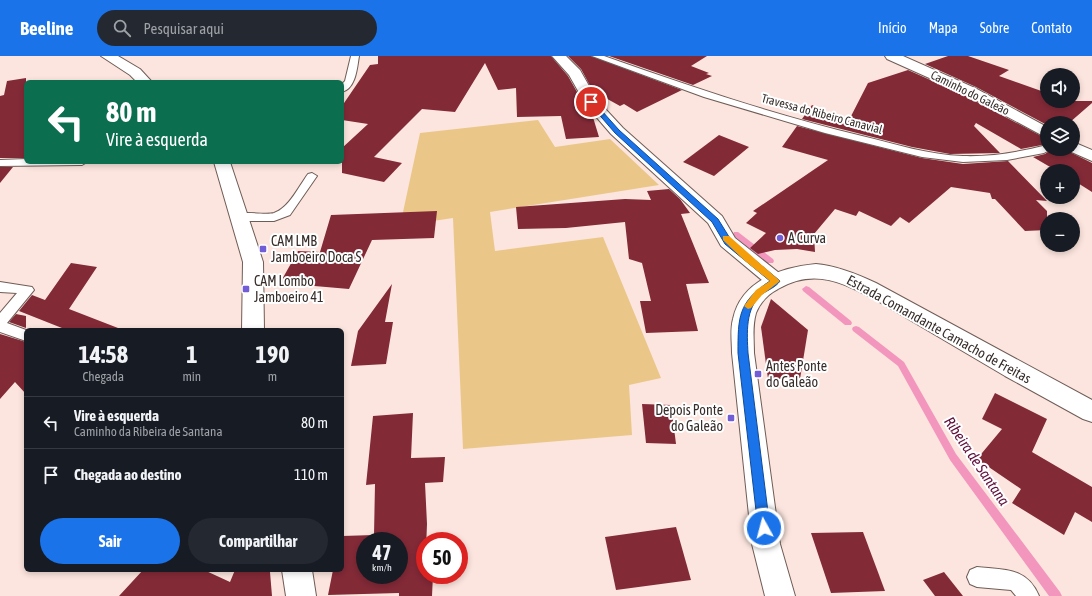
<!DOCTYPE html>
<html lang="pt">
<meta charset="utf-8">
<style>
body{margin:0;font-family:"Asap Condensed",sans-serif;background:#242831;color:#f1f3f6;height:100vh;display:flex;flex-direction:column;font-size:15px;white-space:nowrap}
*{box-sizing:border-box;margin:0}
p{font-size:13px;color:#9ea1a6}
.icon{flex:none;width:22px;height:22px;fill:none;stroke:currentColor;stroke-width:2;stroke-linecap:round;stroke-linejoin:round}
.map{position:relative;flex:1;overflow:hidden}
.drawer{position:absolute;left:24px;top:272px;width:320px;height:244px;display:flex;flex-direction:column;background:#171b24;border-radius:6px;box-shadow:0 2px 6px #0003}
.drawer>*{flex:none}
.guide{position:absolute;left:24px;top:24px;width:320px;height:84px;border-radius:6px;box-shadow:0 2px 6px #0003;background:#0b6e4f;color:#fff;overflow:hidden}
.controls{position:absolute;left:1040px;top:12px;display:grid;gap:8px}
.controls a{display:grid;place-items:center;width:40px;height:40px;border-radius:50%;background:#171b24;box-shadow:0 2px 6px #0003;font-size:20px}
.speed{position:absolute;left:356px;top:476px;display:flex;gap:8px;font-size:20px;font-weight:700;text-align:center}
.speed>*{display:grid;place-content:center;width:52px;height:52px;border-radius:50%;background:#171b24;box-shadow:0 2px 6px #0003;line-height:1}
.speed small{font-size:10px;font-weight:400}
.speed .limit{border:6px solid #d22;background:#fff;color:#111}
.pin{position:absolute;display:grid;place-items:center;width:34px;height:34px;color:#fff;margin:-17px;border:2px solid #fff;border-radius:50%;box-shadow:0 1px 4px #0007}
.me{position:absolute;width:44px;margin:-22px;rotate:353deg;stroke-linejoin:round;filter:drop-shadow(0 0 3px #0008)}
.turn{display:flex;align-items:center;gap:14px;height:84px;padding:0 16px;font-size:18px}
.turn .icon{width:52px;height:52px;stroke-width:2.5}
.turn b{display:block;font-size:28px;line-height:34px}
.eta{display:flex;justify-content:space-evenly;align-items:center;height:68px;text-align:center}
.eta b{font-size:24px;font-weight:700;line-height:28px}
.cta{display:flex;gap:8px;margin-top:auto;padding:8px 16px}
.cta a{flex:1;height:46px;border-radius:24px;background:#1a73e8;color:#fff;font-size:16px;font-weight:700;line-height:46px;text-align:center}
.cta a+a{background:#242831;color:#f1f3f6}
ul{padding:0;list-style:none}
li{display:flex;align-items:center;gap:12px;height:52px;padding:0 16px;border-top:1px solid #363941}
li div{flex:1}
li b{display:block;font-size:15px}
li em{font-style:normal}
header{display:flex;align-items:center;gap:24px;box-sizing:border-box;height:56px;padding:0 20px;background:#1a73e8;color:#fff}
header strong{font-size:19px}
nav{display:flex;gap:22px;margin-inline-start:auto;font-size:14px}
.search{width:280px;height:36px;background:#242831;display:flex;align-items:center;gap:10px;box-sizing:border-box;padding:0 14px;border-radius:22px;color:#9ea1a6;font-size:15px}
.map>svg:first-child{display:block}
.green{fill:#eac788}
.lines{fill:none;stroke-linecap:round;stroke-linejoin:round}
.stream{fill:#f396bd;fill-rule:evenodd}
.building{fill:#832a37;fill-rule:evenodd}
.service-casing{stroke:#6f5c56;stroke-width:2}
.minor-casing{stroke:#6f5c56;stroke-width:2}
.secondary-casing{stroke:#6f5c56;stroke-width:2}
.service{fill:#fff;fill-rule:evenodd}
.minor{fill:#fff;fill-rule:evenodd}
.secondary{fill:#fff;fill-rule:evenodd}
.route{fill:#1a73e8;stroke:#114b97}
.slow{fill:#f59e0b}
.poi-dot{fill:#735dd7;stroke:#fff;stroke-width:1.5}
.labels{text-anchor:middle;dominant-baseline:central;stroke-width:4;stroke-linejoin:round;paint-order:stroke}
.far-street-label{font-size:12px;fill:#362d2a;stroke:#fff}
.poi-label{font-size:14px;fill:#362d2a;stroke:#fff;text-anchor:start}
.street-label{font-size:14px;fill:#362d2a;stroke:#fff}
.water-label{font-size:15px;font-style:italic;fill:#600e3b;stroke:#fff}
</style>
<header>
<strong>Beeline</strong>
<div class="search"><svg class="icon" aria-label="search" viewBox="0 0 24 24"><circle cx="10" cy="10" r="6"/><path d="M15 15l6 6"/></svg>Pesquisar aqui</div>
<nav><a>Início</a><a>Mapa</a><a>Sobre</a><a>Contato</a></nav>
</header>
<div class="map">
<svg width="1092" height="540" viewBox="0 0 1092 540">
<rect width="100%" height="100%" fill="#fce5de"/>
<!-- green -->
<path class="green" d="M538 64 555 91 610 83 659 129 490 156 495 195 603 181 661 322 629 329 632 379 463 393 453 162 400 170 420 77Z"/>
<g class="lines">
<!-- stream -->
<g class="stream">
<path d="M585 24H589L608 53 607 54H603L584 25Z"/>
<path d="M734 176H738L773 203 774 205 773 207H767L734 180 733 178Z"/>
<path d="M806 230 809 231 851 265 852 267 851 269H845L803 235 802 233Z"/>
<path d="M856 270 859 271 904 306 956 398 1060 536 1062 540H1049L950 404 898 310 853 275 852 273 853 271Z"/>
</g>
</g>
<!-- building -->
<g class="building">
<path d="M378 0H551L568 20 585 50 592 58 599 81 566 83 561 60 517 61 516 32 498 34 485 7 455 56 422 53 374 101 402 107 384 126 342 117V92L368 68 342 64V50L370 9 378 8Z"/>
<path d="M568 0H591L682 34 637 56 624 48 620 50 593 35 581 13Z"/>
<path d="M609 0H707L691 10 709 17 706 18 712 20 693 29Z"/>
<path d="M948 0H968L1009 14 999 20 1047 37V45H1092V47L1069 67H1047V69L976 31 925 8Z"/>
<path d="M908 14 964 39 1047 83V88L1021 93 976 67 974 70 1000 97 950 98 912 91 802 63 812 49 848 66 868 27Z"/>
<path d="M26 22V102H0V40L4 39 7 25Z"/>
<path d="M797 70 922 102 963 108 1008 105 1047 145 1036 144 1047 155V174L1025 175 995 143H992L990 137 951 131 909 167 900 161 891 170 859 155 856 160 835 153 814 178 815 196 797 193 775 194 758 198 750 192 766 177 746 167 757 157 753 155 828 104 782 91Z"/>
<path d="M719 79 749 91 714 120 683 106Z"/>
<path d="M1052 93H1064L1092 107V136L1073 124V115H1057L1033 101 1045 98Z"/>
<path d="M0 111H13L0 127Z"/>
<path d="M669 133 680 143 690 157 681 158 709 227 686 228 698 275 646 277 640 245H651L642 207 629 203 625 166 566 172 518 173 516 151 625 143 651 144 647 135Z"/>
<path d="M437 155 434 182 372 184 349 233 280 227 298 195 320 196 331 159Z"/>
<path d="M71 207 97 211 69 253 118 272V274H67L19 255 32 239 45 244Z"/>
<path d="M392 228 385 266H393L386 308 351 310 358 275Z"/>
<path d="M771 243 808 274 800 323H768L761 271Z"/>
<path d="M16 258 26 260V272L9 266Z"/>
<path d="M0 278 26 286V338L15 326 0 343Z"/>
<path d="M995 337 1047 363 1032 396 1092 431V466L1075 456 1064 479 1012 447 1021 433 977 403 1002 373 982 363Z"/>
<path d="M642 348 671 349 676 388 646 387Z"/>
<path d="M413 357 411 402 445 401 443 426 425 427 427 468 425 519H433L432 540H399V537L328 539 333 514H342V480L374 479 375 428 366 429 373 360ZM365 485H399V519H365Z"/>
<path d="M676 471 691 524 616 534 605 481Z"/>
<path d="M863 476 885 535 831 537 811 477Z"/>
<path d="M143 514H204L230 526 235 514 270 516 272 540H119Z"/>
<path d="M944 516 963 540H935L923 524Z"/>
</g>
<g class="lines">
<!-- service casing -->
<g class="service-casing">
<g id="service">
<path d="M351 0H359C357 12 356 32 342 36V28L345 25Z"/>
<path d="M592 0H604C689 30 774 59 862 80 895 88 929 99 963 100 992 101 1020 96 1047 89V93H1051L1044 97 1007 104 963 106 922 101 825 77 704 41Z"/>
<path d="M26 103V106H87L82 109 0 110V104Z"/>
<path d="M312 117 317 120 290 159 274 165H238L232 161C238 153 264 160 274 157 289 152 299 130 308 118Z"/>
<path d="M0 226 32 231 34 234 7 267 26 274V285L0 276V257L17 237 0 236Z"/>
<path d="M977 511C1004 514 1027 511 1039 540H1016L1011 534 977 531 970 528 967 521 970 514Z"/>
</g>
</g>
<!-- minor casing -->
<g class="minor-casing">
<g id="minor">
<path d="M101 0H118L140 13 152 26H137L130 19Z"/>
<path d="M552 0H566L580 14 597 44 623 72 722 160 735 182 783 220 786 225 783 230 776 232 769 230 721 190 708 167 611 78 586 49 569 19Z"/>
<path d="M885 0H903L975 32 1047 71V82L965 38 887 3Z"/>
<path d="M1073 86 1092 94V105L1067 94 1066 93H1073Z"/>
<path d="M214 106H230L263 206 264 274H242L243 206Z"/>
<path d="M282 514H312L316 540H286Z"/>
</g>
</g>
<!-- secondary casing -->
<g class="secondary-casing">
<path id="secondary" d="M816 208C837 210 857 218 876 227L1092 344V366L1083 363 1005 320 876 244C842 226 814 212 778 233 768 238 760 247 756 257 752 270 754 284 754 297L780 488 795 540H765L752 488 732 297C732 286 730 274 733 263 741 225 781 211 816 208Z"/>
</g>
<!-- service -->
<use href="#service" class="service"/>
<!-- minor -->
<use href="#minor" class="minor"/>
<!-- secondary -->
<use href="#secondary" class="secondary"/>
</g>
<!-- route -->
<path class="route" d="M589 45H593L619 74 718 163 731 184 780 225C776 231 768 234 762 238 745 252 747 277 748 297L770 472 768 476 764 478 760 476 758 472 738 297C738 261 738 246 770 225L725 188 712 166 615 77 589 47Z"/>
<!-- slow -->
<path class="slow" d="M723 180H729L780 225 762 239 751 252 748 253 744 250 756 234 770 225 745 205 723 184Z"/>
<!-- markers -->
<g class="poi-dot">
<circle cx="780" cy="182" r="4"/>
<rect x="259" y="189" width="8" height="8" rx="2"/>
<rect x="242" y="229" width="8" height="8" rx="2"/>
<rect x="754" y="314" width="8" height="8" rx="2"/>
<rect x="727" y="358" width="8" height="8" rx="2"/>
</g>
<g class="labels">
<!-- far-street labels -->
<g class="far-street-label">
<text transform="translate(970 37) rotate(26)">Caminho do Galeão</text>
<text transform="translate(822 58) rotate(15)">Travessa do Ribeiro Canavial</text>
</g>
<!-- poi labels -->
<g class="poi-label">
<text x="788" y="182">A Curva</text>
<text x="271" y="185">CAM LMB<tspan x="271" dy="16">Jamboeiro Doca S</tspan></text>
<text x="254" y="225">CAM Lombo<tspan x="254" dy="16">Jamboeiro 41</tspan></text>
<text x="766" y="310">Antes Ponte<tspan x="766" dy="16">do Galeão</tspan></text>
<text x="723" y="354" text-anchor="end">Depois Ponte<tspan x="723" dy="16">do Galeão</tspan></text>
</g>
<!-- street labels -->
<g class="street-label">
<text transform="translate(939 273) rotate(29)">Estrada Comandante Camacho de Freitas</text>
</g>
<!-- water labels -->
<g class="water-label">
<text transform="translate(977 405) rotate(56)">Ribeira de Santana</text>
</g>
</g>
</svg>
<div class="controls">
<a><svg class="icon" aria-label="sound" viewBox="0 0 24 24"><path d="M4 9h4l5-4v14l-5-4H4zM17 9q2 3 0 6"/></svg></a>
<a><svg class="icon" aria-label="layers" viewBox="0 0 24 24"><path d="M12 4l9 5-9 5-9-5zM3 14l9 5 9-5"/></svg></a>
<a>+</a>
<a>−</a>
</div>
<div class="speed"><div>47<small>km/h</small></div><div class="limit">50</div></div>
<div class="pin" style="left:591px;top:46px;background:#d93025"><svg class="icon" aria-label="arrive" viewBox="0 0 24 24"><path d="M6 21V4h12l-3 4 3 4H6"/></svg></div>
<svg class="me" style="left:764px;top:472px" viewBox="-20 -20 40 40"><circle r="17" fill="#1a73e8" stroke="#fff" stroke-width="3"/><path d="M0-11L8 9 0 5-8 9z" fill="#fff"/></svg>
<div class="guide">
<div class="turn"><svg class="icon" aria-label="left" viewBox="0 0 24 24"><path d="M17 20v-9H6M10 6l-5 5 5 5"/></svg><div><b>80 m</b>Vire à esquerda</div></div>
</div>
<section class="drawer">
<div class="eta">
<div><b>14:58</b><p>Chegada</p></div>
<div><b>1</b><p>min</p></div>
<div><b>190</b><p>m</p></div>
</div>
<ul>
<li><svg class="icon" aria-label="left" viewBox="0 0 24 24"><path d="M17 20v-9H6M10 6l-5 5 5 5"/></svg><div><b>Vire à esquerda</b><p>Caminho da Ribeira de Santana</p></div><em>80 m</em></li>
<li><svg class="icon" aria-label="arrive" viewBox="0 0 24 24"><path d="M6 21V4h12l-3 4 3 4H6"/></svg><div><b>Chegada ao destino</b></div><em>110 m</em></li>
</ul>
<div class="cta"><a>Sair</a><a>Compartilhar</a></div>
</section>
</div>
